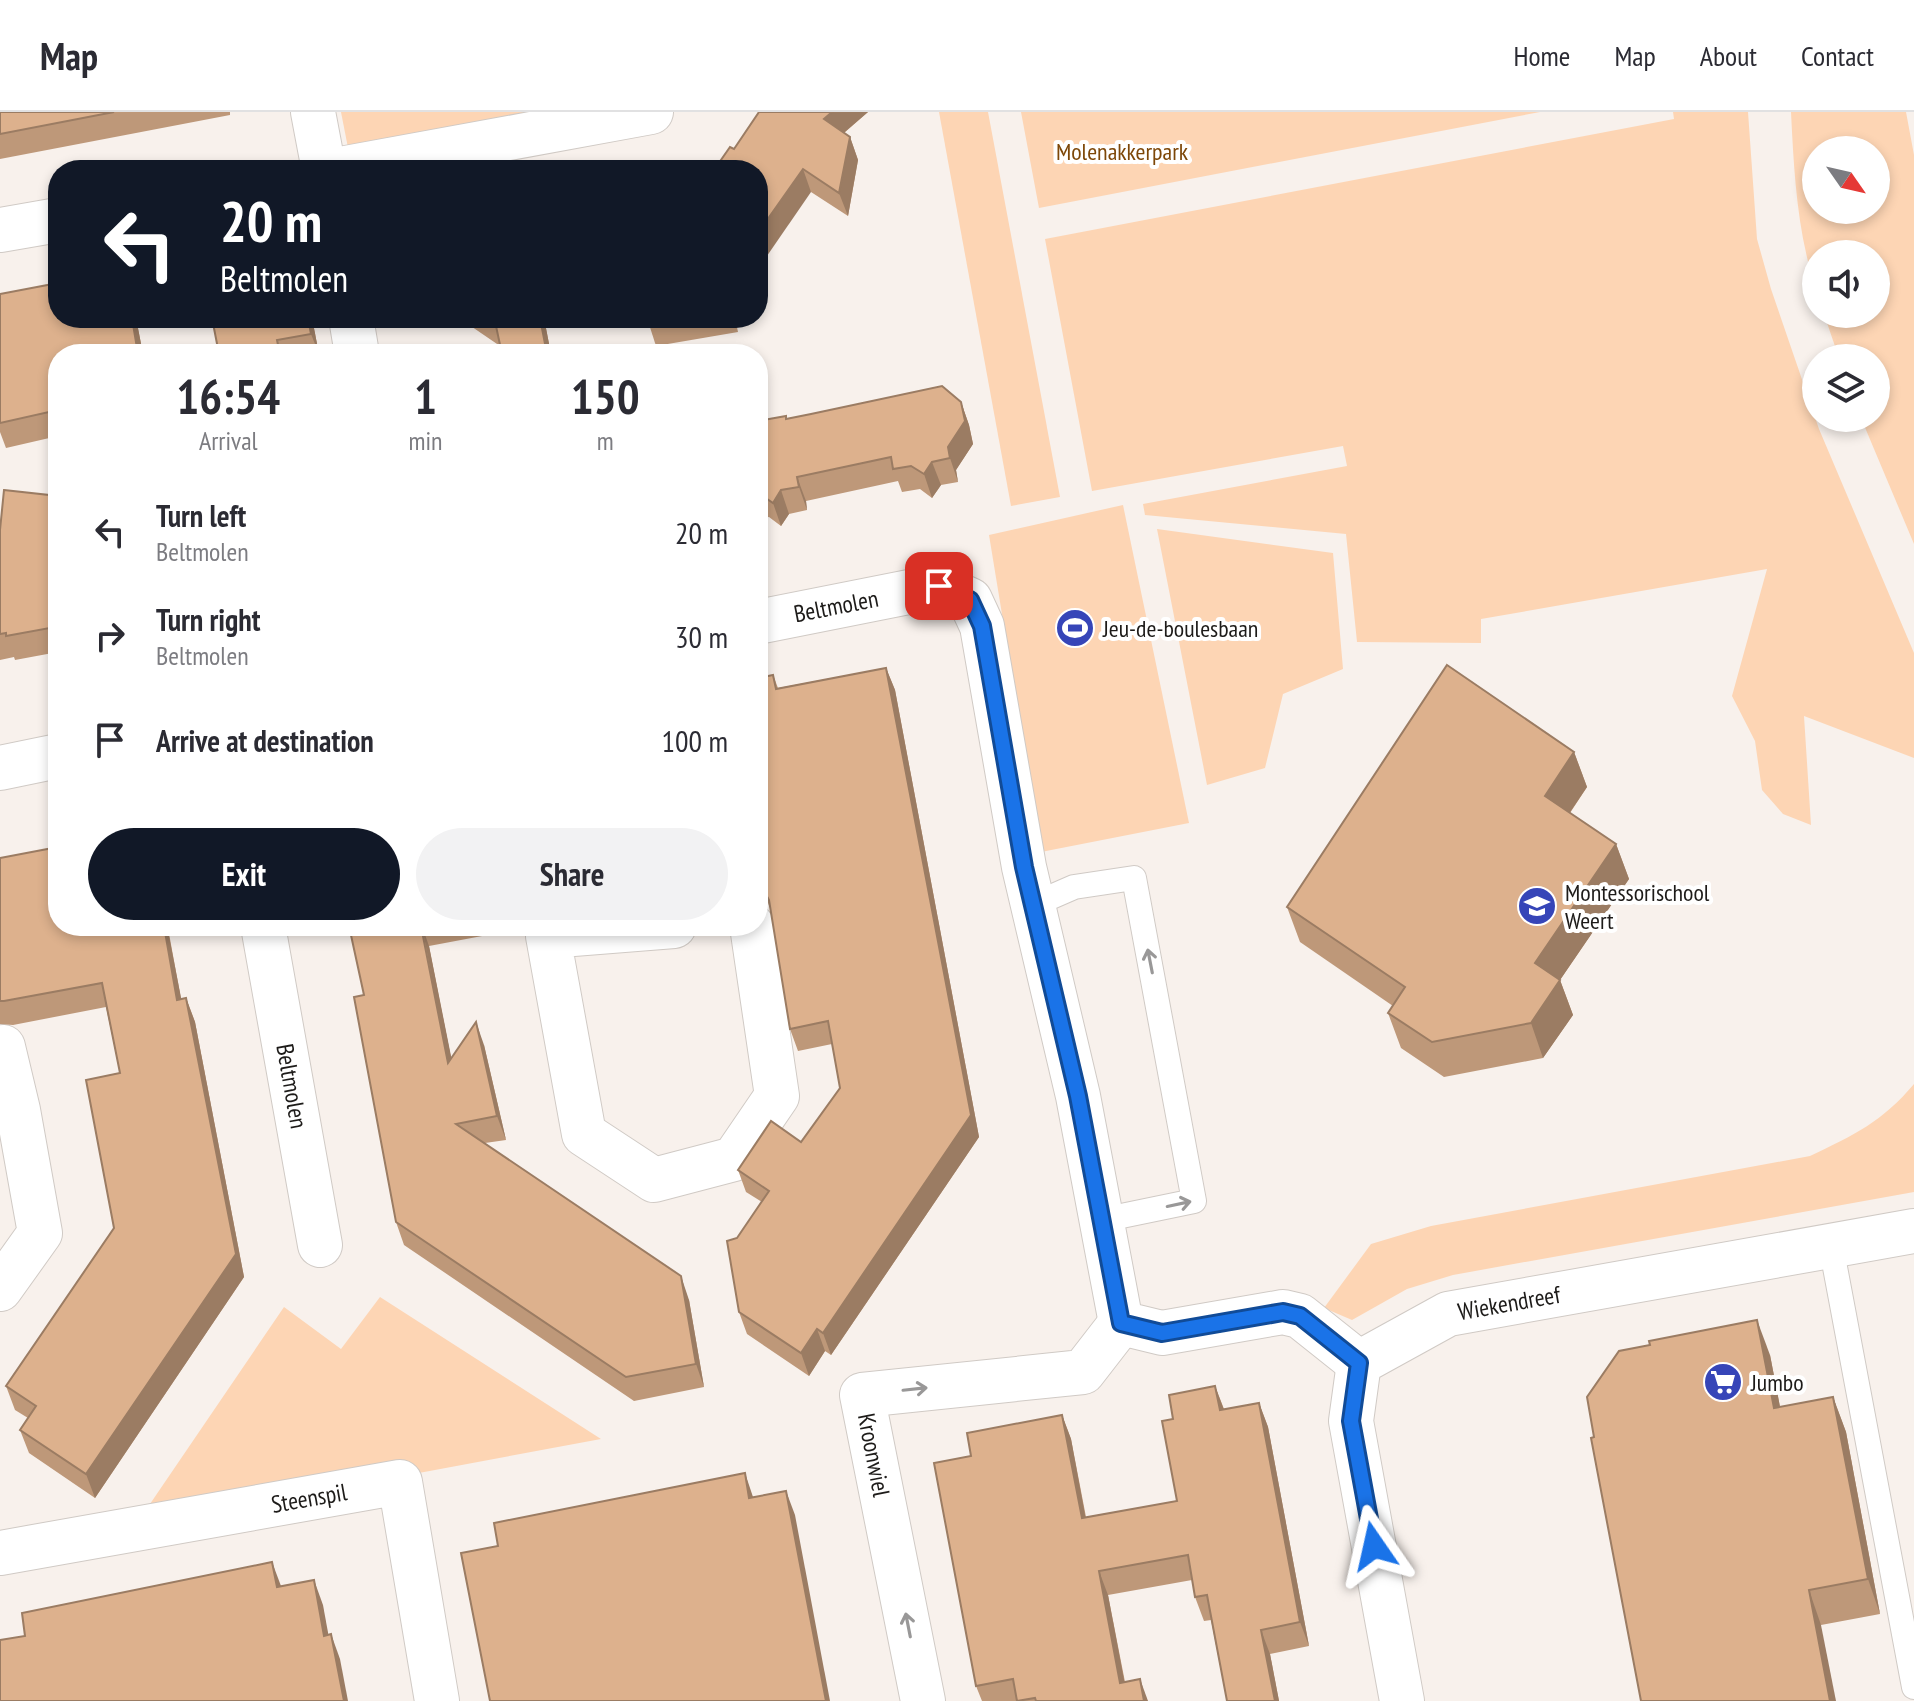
<!DOCTYPE html>
<style>
body{margin:0;font-family:"PT Sans Narrow",sans-serif;background:#f2f2f3;color:#2b2b33;height:100vh;display:flex;flex-direction:column;font-size:30px;white-space:nowrap}
*{box-sizing:border-box;margin:0}
p{font-size:26px;color:#7c7c81}
.icon{flex:none;width:44px;height:44px;fill:none;stroke:currentColor;stroke-width:2;stroke-linecap:round;stroke-linejoin:round}
.map{position:relative;flex:1;overflow:hidden}
.drawer{position:absolute;left:48px;top:232px;width:720px;height:592px;display:flex;flex-direction:column;background:#fff;border-radius:32px;box-shadow:0 4px 12px #0003}
.drawer>*{flex:none}
.hud{position:absolute;left:48px;top:48px;width:720px;height:168px;border-radius:32px;box-shadow:0 4px 12px #0003;background:#111827;color:#fff;overflow:hidden}
.needle{width:52px;rotate:124deg}
.controls{position:absolute;left:1802px;top:24px;display:grid;gap:16px}
.controls a{display:grid;place-items:center;width:88px;height:88px;border-radius:50%;background:#fff;box-shadow:0 4px 12px #0003;font-size:40px}
.pin{position:absolute;display:grid;place-items:center;width:68px;height:68px;color:#fff;margin:-34px;border-radius:16px;box-shadow:0 4px 12px #0006}
.me{position:absolute;width:88px;margin:-44px;rotate:349deg;stroke-linejoin:round;filter:drop-shadow(0 0 6px #0008)}
.turn{display:flex;align-items:center;gap:28px;height:168px;padding:0 40px;font-size:36px}
.turn .icon{width:104px;height:104px;stroke-width:2.5}
.turn b{display:block;font-size:56px;line-height:68px}
.eta{display:flex;justify-content:space-evenly;align-items:center;height:136px;text-align:center}
.eta b{font-size:48px;font-weight:600;line-height:56px}
.button{display:flex;gap:16px;margin-top:auto;padding:16px 40px}
.button a{flex:1;height:92px;border-radius:48px;background:#111827;color:#fff;font-size:32px;font-weight:600;line-height:92px;text-align:center}
.button a+a{background:#f2f2f3;color:#2b2b33}
ul{padding:0;list-style:none}
li{display:flex;align-items:center;gap:24px;height:104px;padding:0 40px}
li div{flex:1}
li b{display:block;font-size:30px}
li em{font-style:normal}
header{display:flex;align-items:center;gap:48px;box-sizing:border-box;height:112px;padding:0 40px;background:#fff;border-bottom:2px solid #e1e1e2}
header strong{font-size:38px}
nav{display:flex;gap:44px;margin-inline-start:auto;font-size:28px}
.map>svg:first-child{display:block}
.green{fill:#fdd5b4;fill-rule:evenodd}
.lines{fill:none;stroke-linecap:round;stroke-linejoin:round}
.lane-casing{stroke:#d0cac5;stroke-width:26}
.street-casing{stroke:#d0cac5;stroke-width:46}
.secondary-casing{stroke:#d0cac5;stroke-width:46}
.lane{stroke:#fff;stroke-width:24}
.street{stroke:#fff;stroke-width:44}
.secondary{stroke:#fff;stroke-width:44}
.wall{fill:#be9879}
.shaded-wall{fill:#9b7c63}
.building{fill:#ddb18d;stroke:#9b7c63;stroke-width:2}
.oneway{stroke:#999898}
.route-casing{stroke:#114b97;stroke-width:20}
.route{stroke:#1a73e8;stroke-width:14}
.labels{text-anchor:middle;dominant-baseline:central;stroke-width:8;stroke-linejoin:round;paint-order:stroke}
.park-label{font-size:24px;fill:#7d4708;stroke:#fff}
.street-label{font-size:24px;fill:#1d1b19;stroke:#fff}
.poi-label{font-size:24px;fill:#1d1b19;stroke:#fff;text-anchor:start}
</style>
<header>
<strong>Map</strong>
<nav><a>Home</a><a>Map</a><a>About</a><a>Contact</a></nav>
</header>
<div class="map">
<svg width="1914" height="1589" viewBox="0 0 1914 1589">
<rect width="100%" height="100%" fill="#f8f1ec"/>
<!-- green -->
<g class="green">
<path d="M341 0H557L349 41Z"/>
<path d="M939 0H988L1060 385 1011 394Z"/>
<path d="M1021 0H1540L1039 96Z"/>
<path d="M1673 0H1748L1757 127 1771 177 1819 317 1914 541V646L1804 604 1811 713 1783 702 1762 678 1755 629 1732 584 1767 457 1481 507V531L1357 530 1346 422 1145 403 1143 392 1347 354 1343 334 1092 379 1045 127 1674 7Z"/>
<path d="M1791 0H1906L1914 43V432L1861 306H1876V246H1839L1824 202H1876V142H1816V178C1797 119 1794 61 1791 0ZM1816 38H1876V98H1816Z"/>
<path d="M1123 393 1189 711 1041 740 989 423Z"/>
<path d="M1157 417 1333 441 1343 557 1283 582 1265 656 1207 673Z"/>
<path d="M1914 972V1080L1453 1163 1407 1177 1352 1208 1324 1196 1371 1132 1431 1114 1810 1044C1854 1023 1882 1010 1914 972Z"/>
<path d="M380 1185 601 1327 135 1414 284 1195 341 1237Z"/>
</g>
<g class="lines">
<!-- lane casing -->
<g class="lane-casing">
<g id="lane">
<path d="M1035 792 1074 775 1134 766 1194 1089 1102 1108"/>
<path d="M1831 1134 1914 1575"/>
</g>
</g>
<!-- street casing -->
<g class="street-casing">
<g id="street">
<path d="M313 0 324 58"/>
<path d="M335 58 651 0"/>
<path d="M0 118 58 108"/>
<path d="M351 206 357 242"/>
<path d="M758 510 939 474 970 488 982 514 1024 755 1078 984 1121 1211 1162 1221 1283 1200 1300 1204 1359 1251"/>
<path d="M0 656 58 644"/>
<path d="M263 814 320 1133"/>
<path d="M674 814 548 824 584 1022 654 1068 734 1047 777 984 752 814"/>
<path d="M0 936 3 935 18 998 40 1121 0 1177"/>
<path d="M0 1441 400 1370 437 1589"/>
<path d="M923 1589 862 1283 1083 1260 1121 1211"/>
</g>
</g>
<!-- secondary casing -->
<g class="secondary-casing">
<path id="secondary" d="M1402 1589 1351 1309 1359 1251 1448 1202 1914 1119"/>
</g>
<!-- lane -->
<use href="#lane" class="lane"/>
<!-- street -->
<use href="#street" class="street"/>
<!-- secondary -->
<use href="#secondary" class="secondary"/>
</g>
<!-- wall -->
<g class="wall">
<path d="M0 0H230V3L0 47Z"/>
<path d="M759 0H868L844 21 850 25 858 48 848 104 811 80 734 37Z"/>
<path d="M0 182 58 206H136L143 242H58V324L6 336 0 320Z"/>
<path d="M312 206 319 242H219Z"/>
<path d="M437 206H458L438 210Z"/>
<path d="M459 206H544L551 242H502L500 234Z"/>
<path d="M647 206H735L738 220 656 234Z"/>
<path d="M961 290 969 313 973 332 956 358 958 370 941 373 932 386 920 377 902 380 898 369 806 389 807 398 789 402 781 414 769 405 758 407V309Z"/>
<path d="M58 384V540L15 548 14 545 0 548V418Z"/>
<path d="M886 556 895 578 979 1025 831 1243 825 1239 809 1264 747 1222 739 1200 737 1126 762 1090 746 1080 738 1058 801 1030 840 976 832 932 798 939 790 917 770 796 762 775 773 563 778 576Z"/>
<path d="M1574 640 1587 675 1570 701 1616 732 1629 767 1560 868 1573 903 1543 946 1444 965 1401 936 1388 901 1393 894 1300 830 1287 795Z"/>
<path d="M0 746 58 814H180L168 816 181 887 186 886 195 910 244 1165 95 1386 29 1341 20 1318 28 1306 15 1298 6 1274 114 1116 120 961 106 895 13 913 0 912Z"/>
<path d="M306 814H330L308 819Z"/>
<path d="M349 814H526L524 816 429 834 451 946 484 933 506 1028 485 1031 689 1188 704 1275 634 1289 404 1133 396 1110 364 883Z"/>
<path d="M1770 1243 1780 1295 1833 1285 1846 1320 1880 1502 1821 1513 1594 1325Z"/>
<path d="M1215 1274 1224 1297 1259 1291 1268 1315 1309 1534 1270 1542 1279 1589H1227L1211 1508 1204 1509 1195 1485 1192 1468 1108 1483 1125 1570 1148 1589H982L976 1574 971 1344 1062 1303 1071 1327 1086 1405 1177 1389 1173 1307Z"/>
</g>
<!-- shaded-wall -->
<g class="shaded-wall">
<path d="M832 0H868L832 31 824 7Z"/>
<path d="M850 25 858 48 848 104 839 81Z"/>
<path d="M803 57 811 80 758 157V121Z"/>
<path d="M132 206H136L143 242H138Z"/>
<path d="M308 206H312L319 242 311 222Z"/>
<path d="M540 206H544L551 242H547Z"/>
<path d="M961 290 969 313 973 332 956 358 958 370 950 346 948 335Z"/>
<path d="M932 350 941 373 932 386 924 362Z"/>
<path d="M797 365 806 389 807 398 799 375Z"/>
<path d="M781 378 789 402 781 414 773 391Z"/>
<path d="M55 467 58 476V538L50 516Z"/>
<path d="M886 556 895 578 979 1025 831 1243 823 1221Z"/>
<path d="M1574 640 1587 675 1558 718 1545 684Z"/>
<path d="M1616 732 1629 767 1560 868 1573 903 1543 946 1531 911 1535 851Z"/>
<path d="M164 814H167L186 911 177 888Z"/>
<path d="M422 814 429 834 457 974 448 951Z"/>
<path d="M186 886 195 910 244 1165 95 1386 86 1362Z"/>
<path d="M476 910 484 933 506 1028 497 1004Z"/>
<path d="M681 1164 689 1188 704 1275 696 1252Z"/>
<path d="M1757 1208 1770 1243 1787 1331 1774 1296Z"/>
<path d="M817 1217 825 1239 809 1264 801 1241Z"/>
<path d="M1215 1274 1224 1298H1220Z"/>
<path d="M1833 1285 1846 1320 1880 1502 1868 1467Z"/>
<path d="M1259 1291 1268 1315 1309 1534 1300 1510Z"/>
<path d="M1062 1303 1071 1327 1090 1430 1082 1406Z"/>
<path d="M745 1361 753 1385 749 1386Z"/>
<path d="M786 1379 795 1403 830 1589H826Z"/>
<path d="M272 1450 281 1474 277 1475Z"/>
<path d="M1099 1459 1108 1483 1128 1589 1120 1571Z"/>
<path d="M314 1468 323 1493 333 1548 324 1524Z"/>
<path d="M1809 1478 1821 1513 1836 1589H1830Z"/>
<path d="M1261 1518 1270 1542 1279 1589H1275Z"/>
<path d="M331 1522 340 1547 348 1589H344Z"/>
<path d="M1140 1567 1148 1589H1144Z"/>
</g>
<!-- building -->
<g class="building">
<path d="M0 0H114L0 22Z"/>
<path d="M759 0H832L824 7 850 25 839 81 803 57 758 121V58H714L730 35 734 37Z"/>
<path d="M58 171V206H132L138 242H58V298L0 311V182Z"/>
<path d="M212 206H308L311 222 277 228 280 242H219Z"/>
<path d="M485 206H540L547 242H502L496 214Z"/>
<path d="M647 206H676L648 211Z"/>
<path d="M942 274 961 290 965 309 948 335 950 346 932 350 924 362 911 354 893 357 891 345 797 365 799 375 781 378 773 391 760 382 758 383V309L786 304V307L811 302Z"/>
<path d="M4 378 58 384V469L55 467 50 516 6 524V521L0 522V418Z"/>
<path d="M1447 553 1574 640 1545 684 1616 732 1535 851 1560 868 1531 911 1432 930 1388 901 1405 875 1287 795Z"/>
<path d="M886 556 971 1003 823 1221 817 1217 801 1241 739 1200 727 1129 737 1126 769 1079 738 1058 771 1009 801 1030 840 976 828 909 790 917 769 788 762 775 758 752V566L773 563 776 577Z"/>
<path d="M58 735V814H164L177 888 186 886 236 1142 86 1362 20 1318 36 1294 6 1274 114 1116 86 968 120 961 102 871 4 889H0V746Z"/>
<path d="M349 814H421L448 951 476 910 497 1004 456 1012 681 1164 696 1252 626 1265 396 1110 354 885 364 883Z"/>
<path d="M1757 1208 1774 1296 1833 1285 1868 1467 1809 1478 1830 1589H1641L1591 1326 1594 1325 1587 1285 1619 1239 1650 1233 1649 1229Z"/>
<path d="M1215 1274 1220 1298 1259 1291 1300 1510 1261 1518 1275 1589H1227L1207 1483 1195 1485 1188 1443 1099 1459 1120 1571 1140 1567 1144 1589H1036L1035 1586 1017 1589 1013 1567 976 1574 934 1351 971 1344 967 1321 1062 1303 1082 1406 1177 1389 1162 1309 1173 1307 1169 1283Z"/>
<path d="M745 1361 749 1386 786 1379 826 1589H490L461 1441 498 1434 494 1411Z"/>
<path d="M272 1450 277 1475 314 1468 324 1524 331 1522 344 1589H0V1528L25 1524 22 1501Z"/>
</g>
<!-- one-way arrows -->
<defs><path id="oneway-shaft" d="M-6 0H5M1.5-3L5.5 0L1.5 3" fill="none" stroke-width="1.6" stroke-linecap="round" stroke-linejoin="round" transform="scale(2)"/></defs>
<g class="oneway">
<use href="#oneway-shaft" transform="translate(1150 849) rotate(-101)"/>
<use href="#oneway-shaft" transform="translate(1179 1092) rotate(-12)"/>
<use href="#oneway-shaft" transform="translate(915 1277) rotate(-6)"/>
<use href="#oneway-shaft" transform="translate(908 1513) rotate(-101)"/>
</g>
<g class="lines">
<!-- route casing -->
<g class="route-casing">
<path id="route" d="M939 474 970 488 982 514 1024 755 1078 984 1121 1211 1162 1221 1283 1200 1300 1204 1359 1251 1351 1309 1374 1434"/>
</g>
<!-- route -->
<use href="#route" class="route"/>
</g>
<!-- icons -->
<defs>
<g id="stadium-disc" transform="scale(2)"><circle r="9.5" fill="#3645b8" stroke="#fff"/><path d="M0-5a6.5 5 0 1 0 0 10a6.5 5 0 1 0 0-10ZM-3.5-1.8h7v3.6h-7Z" fill="#fff"/></g>
<g id="school-disc" transform="scale(2)"><circle r="9.5" fill="#3645b8" stroke="#fff"/><path d="M0-5L7-2L0 1L-7-2ZM-4 1L0 2.5L4 1V4Q0 6-4 4Z" fill="#fff"/></g>
<g id="supermarket-disc" transform="scale(2)"><circle r="9.5" fill="#3645b8" stroke="#fff"/><path d="M-6-5.5h2.5l.6 2H6L4.5 2H-2.5L-4.4-4H-6ZM-1.5 3.2a1.3 1.3 0 1 0 .1 0ZM3 3.2a1.3 1.3 0 1 0 .1 0Z" fill="#fff"/></g>
</defs>
<g fill-rule="evenodd">
<use href="#stadium-disc" x="1075" y="516"/>
<use href="#school-disc" x="1537" y="794"/>
<use href="#supermarket-disc" x="1723" y="1270"/>
</g>
<g class="labels">
<!-- park labels -->
<g class="park-label">
<text x="1122" y="39">Molenakkerpark</text>
</g>
<!-- street labels -->
<g class="street-label">
<text transform="translate(836 494) rotate(-11)">Beltmolen</text>
<text transform="translate(292 974) rotate(80)">Beltmolen</text>
<text transform="translate(1509 1191) rotate(-10)">Wiekendreef</text>
<text transform="translate(874 1343) rotate(79)">Kroonwiel</text>
<text transform="translate(309 1386) rotate(-10)">Steenspil</text>
</g>
<!-- poi labels -->
<g class="poi-label">
<text x="1103" y="516">Jeu-de-boulesbaan</text>
<text x="1565" y="780">Montessorischool<tspan x="1565" dy="28">Weert</tspan></text>
<text x="1751" y="1270">Jumbo</text>
</g>
</g>
</svg>
<div class="controls">
<a><svg class="needle" viewBox="-14 -14 28 28"><path d="M0-13l5 13h-10z" fill="#e53935"/><path d="M0 13l5-13h-10z" fill="#7c7c81"/></svg></a>
<a><svg class="icon" aria-label="sound" viewBox="0 0 24 24"><path d="M4 9h4l5-4v14l-5-4H4zM17 9q2 3 0 6"/></svg></a>
<a><svg class="icon" aria-label="layers" viewBox="0 0 24 24"><path d="M12 4l9 5-9 5-9-5zM3 14l9 5 9-5"/></svg></a>
</div>
<div class="pin" style="left:939px;top:474px;background:#d93025"><svg class="icon" aria-label="arrive" viewBox="0 0 24 24"><path d="M6 21V4h12l-3 4 3 4H6"/></svg></div>
<svg class="me" style="left:1374px;top:1434px" viewBox="-20 -20 40 40"><path d="M0-17L14 15 0 8-14 15z" fill="#1a73e8" stroke="#fff" stroke-width="4"/></svg>
<div class="hud">
<div class="turn"><svg class="icon" aria-label="left" viewBox="0 0 24 24"><path d="M17 20v-9H6M10 6l-5 5 5 5"/></svg><div><b>20 m</b>Beltmolen</div></div>
</div>
<section class="drawer">
<div class="eta">
<div><b>16:54</b><p>Arrival</p></div>
<div><b>1</b><p>min</p></div>
<div><b>150</b><p>m</p></div>
</div>
<ul>
<li><svg class="icon" aria-label="left" viewBox="0 0 24 24"><path d="M17 20v-9H6M10 6l-5 5 5 5"/></svg><div><b>Turn left</b><p>Beltmolen</p></div><em>20 m</em></li>
<li><svg class="icon" aria-label="right" viewBox="0 0 24 24"><path d="M7 20v-9h11M14 6l5 5-5 5"/></svg><div><b>Turn right</b><p>Beltmolen</p></div><em>30 m</em></li>
<li><svg class="icon" aria-label="arrive" viewBox="0 0 24 24"><path d="M6 21V4h12l-3 4 3 4H6"/></svg><div><b>Arrive at destination</b></div><em>100 m</em></li>
</ul>
<div class="button"><a>Exit</a><a>Share</a></div>
</section>
</div>
